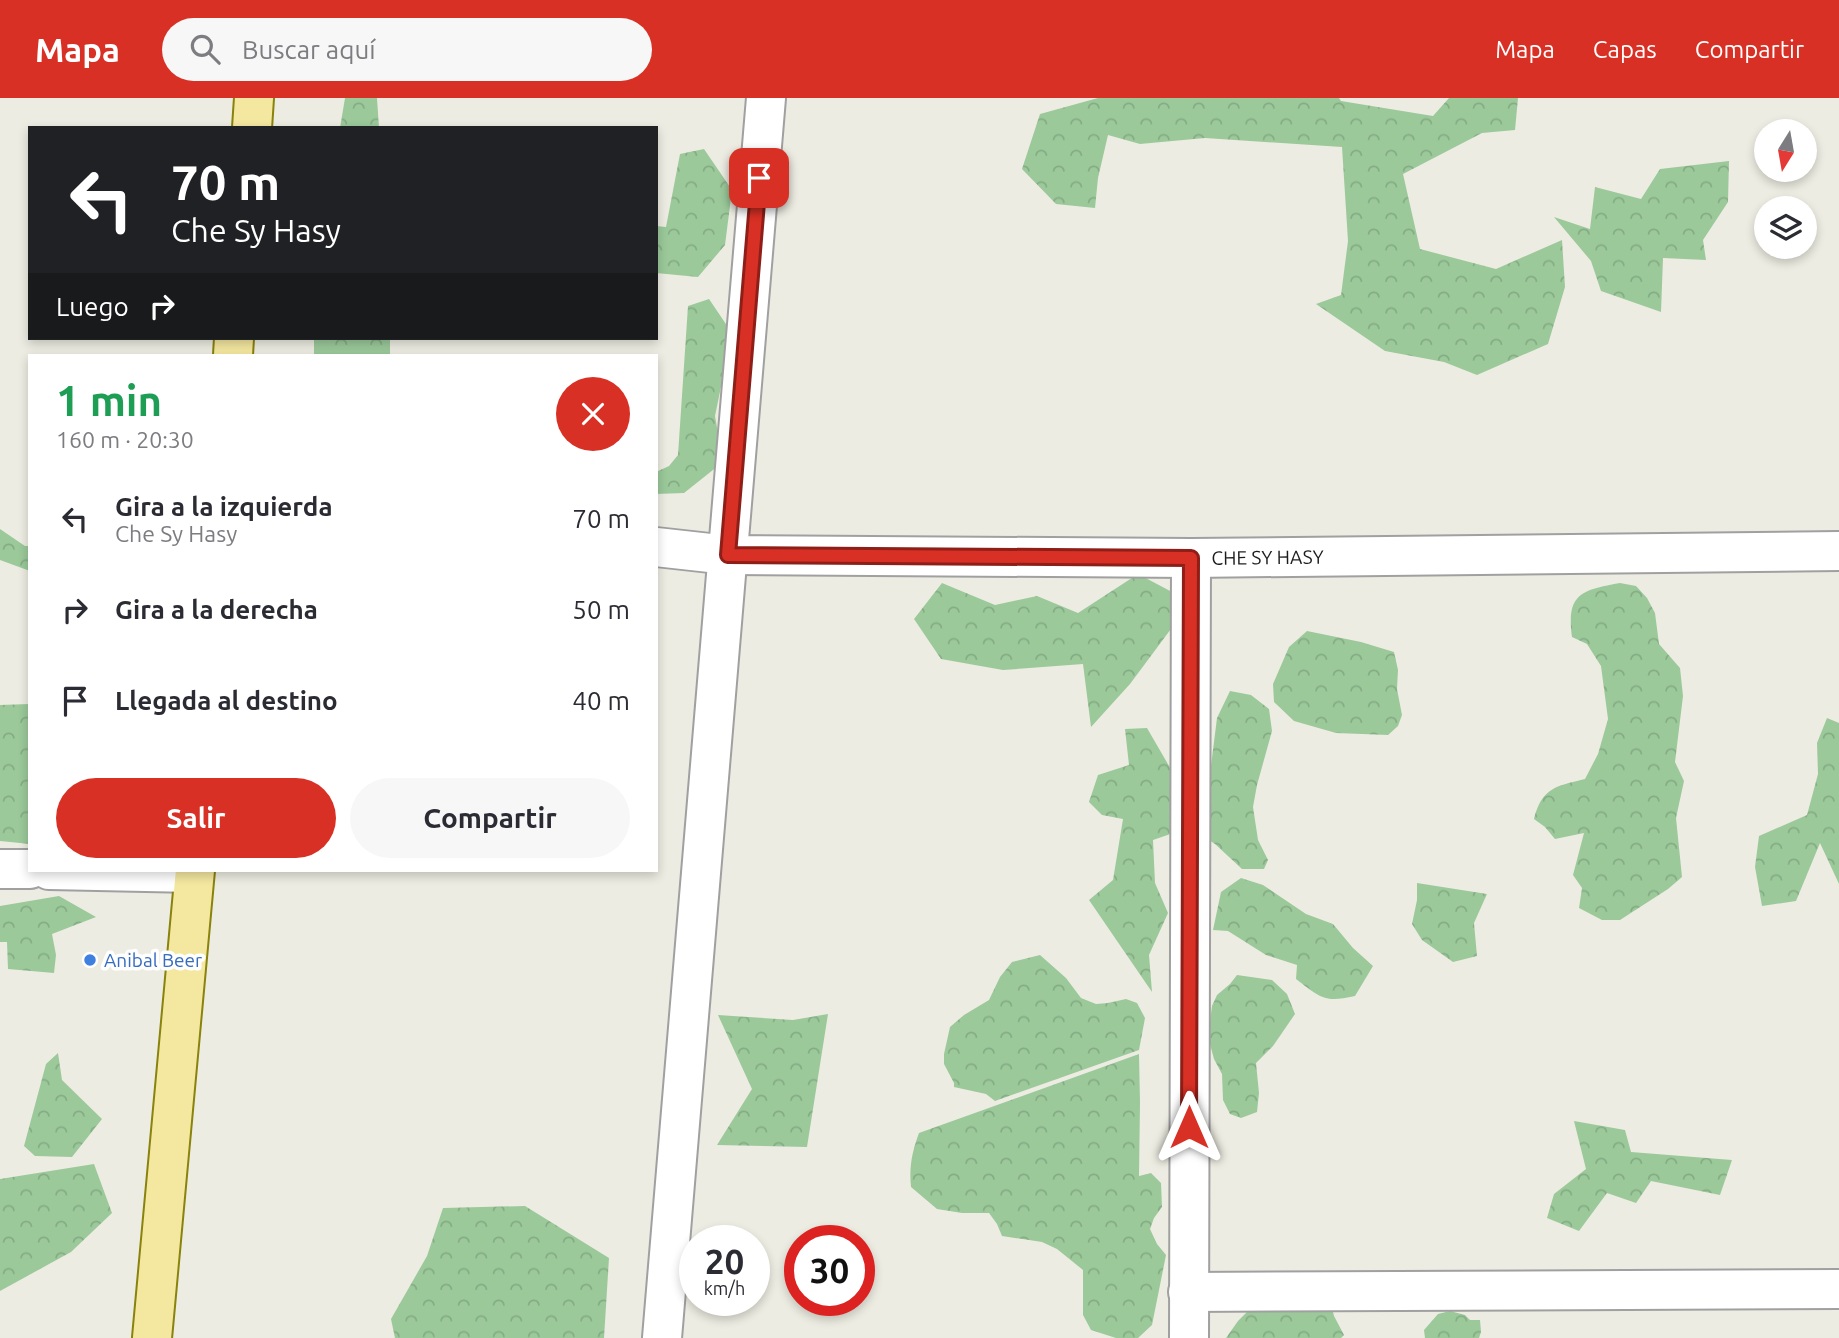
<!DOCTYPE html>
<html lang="es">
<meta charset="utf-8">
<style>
body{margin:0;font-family:Ubuntu,sans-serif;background:#f7f7f7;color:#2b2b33;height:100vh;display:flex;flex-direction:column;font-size:26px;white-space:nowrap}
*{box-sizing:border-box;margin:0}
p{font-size:23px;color:#7c7c81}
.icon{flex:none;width:38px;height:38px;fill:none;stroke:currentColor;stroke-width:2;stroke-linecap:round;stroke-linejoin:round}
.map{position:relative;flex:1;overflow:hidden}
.drawer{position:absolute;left:28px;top:256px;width:630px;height:518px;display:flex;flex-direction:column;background:#fff;border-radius:0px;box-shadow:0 4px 10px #0003}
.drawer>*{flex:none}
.hud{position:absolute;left:28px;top:28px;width:630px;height:214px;border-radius:0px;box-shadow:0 4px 10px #0003;background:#202124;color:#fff;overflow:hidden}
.needle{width:46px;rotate:191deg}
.tools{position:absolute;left:1754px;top:21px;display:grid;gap:14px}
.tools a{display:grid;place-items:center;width:63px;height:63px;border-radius:50%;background:#fff;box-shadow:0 4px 10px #0003;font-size:35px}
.speed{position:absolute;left:679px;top:1127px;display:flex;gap:14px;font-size:35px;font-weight:700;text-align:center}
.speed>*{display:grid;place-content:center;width:91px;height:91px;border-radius:50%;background:#fff;box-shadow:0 4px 10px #0003;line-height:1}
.speed small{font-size:18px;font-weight:400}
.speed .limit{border:10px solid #d22;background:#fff;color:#111}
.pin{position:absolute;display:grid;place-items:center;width:60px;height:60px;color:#fff;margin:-30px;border-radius:14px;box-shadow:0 4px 10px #0006}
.me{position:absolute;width:77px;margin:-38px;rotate:0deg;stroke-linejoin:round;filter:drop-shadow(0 0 5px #0008)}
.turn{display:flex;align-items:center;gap:24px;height:147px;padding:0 28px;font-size:32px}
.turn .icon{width:91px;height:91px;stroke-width:2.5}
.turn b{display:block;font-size:49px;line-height:60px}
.then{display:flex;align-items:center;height:66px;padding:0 28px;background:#0003;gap:14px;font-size:26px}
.round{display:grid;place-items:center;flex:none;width:74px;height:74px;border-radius:37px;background:#f7f7f7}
.summary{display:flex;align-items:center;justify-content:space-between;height:119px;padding:0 28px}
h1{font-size:42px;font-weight:700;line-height:52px;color:#1e9e55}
.primary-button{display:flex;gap:14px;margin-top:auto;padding:14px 28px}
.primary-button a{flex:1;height:80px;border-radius:42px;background:#d93025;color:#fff;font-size:28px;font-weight:700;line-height:80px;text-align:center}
.primary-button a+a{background:#f7f7f7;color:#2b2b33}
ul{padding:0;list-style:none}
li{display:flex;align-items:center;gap:21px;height:91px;padding:0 28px}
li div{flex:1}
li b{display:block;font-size:26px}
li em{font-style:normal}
header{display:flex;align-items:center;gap:42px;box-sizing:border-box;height:98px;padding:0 35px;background:#d93025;color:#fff}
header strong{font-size:33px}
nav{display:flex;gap:38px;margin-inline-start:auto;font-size:24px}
.search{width:490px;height:63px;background:#f7f7f7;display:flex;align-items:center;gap:18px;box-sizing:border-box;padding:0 24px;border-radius:38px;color:#7c7c81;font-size:26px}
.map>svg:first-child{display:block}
.forest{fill:url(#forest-crowns)}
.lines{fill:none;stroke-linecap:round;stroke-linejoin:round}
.minor-casing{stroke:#a0a0a0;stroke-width:42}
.major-casing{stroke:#89820b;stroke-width:42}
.minor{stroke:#fff;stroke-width:38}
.major{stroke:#f4e7a0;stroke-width:38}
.route-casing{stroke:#8d1f18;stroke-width:18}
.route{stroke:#d93025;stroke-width:12}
.shop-dot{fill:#3f7fe0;stroke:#fff;stroke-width:2.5}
.labels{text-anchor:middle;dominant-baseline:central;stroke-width:7;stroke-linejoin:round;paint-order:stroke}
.street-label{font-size:19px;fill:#1c1c1c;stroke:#fff}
.shop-label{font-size:19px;fill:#366cbe;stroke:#fff;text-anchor:start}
</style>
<header>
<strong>Mapa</strong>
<div class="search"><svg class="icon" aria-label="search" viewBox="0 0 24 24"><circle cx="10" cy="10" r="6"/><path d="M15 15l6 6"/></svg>Buscar aquí</div>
<nav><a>Mapa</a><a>Capas</a><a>Compartir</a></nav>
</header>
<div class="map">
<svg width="1839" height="1240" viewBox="0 0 1839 1240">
<defs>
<pattern id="forest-crowns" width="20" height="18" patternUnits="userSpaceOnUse" patternTransform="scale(1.75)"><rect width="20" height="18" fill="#9bc99a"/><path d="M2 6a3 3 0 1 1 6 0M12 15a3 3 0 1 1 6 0" fill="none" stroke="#85ac84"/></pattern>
</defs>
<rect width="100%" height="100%" fill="#edece2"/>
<!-- forest -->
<g class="forest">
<path d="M345 0H377L379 30H340Z"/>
<path d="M1098 0H1339L1341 3 1433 18 1449 0H1518L1515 32 1482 35 1403 76 1420 151 1496 171 1562 142 1565 189 1548 246 1477 277 1444 264 1385 253 1316 206 1341 197 1348 143 1342 49 1205 40 1140 46 1108 37 1098 80 1095 110 1056 106 1022 71 1040 16Z"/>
<path d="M704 51 732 92 725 147 698 179 656 175V128L666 129 680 56Z"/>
<path d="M1729 63 1728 104 1703 142 1706 162 1663 160 1661 214 1601 193 1591 163 1554 119 1590 131 1595 89 1641 101 1660 71Z"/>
<path d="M709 201 732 235 715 318 723 364 684 395 656 396V374L669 368 678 357 688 208Z"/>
<rect x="314" y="240" width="76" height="17"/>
<path d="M0 431 25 448H30V473L0 462Z"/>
<path d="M1138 476 1191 504 1130 586 1091 629 1083 566 1003 572 941 561 914 521 942 485 995 507 1037 498 1078 515Z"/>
<path d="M1620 485 1636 488 1647 500 1655 515 1659 546 1680 570 1683 598 1675 664 1684 683 1676 720 1682 779 1668 791 1620 822H1602L1579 810 1582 790 1573 777 1584 735 1555 741 1545 729 1534 721C1542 689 1557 688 1585 681L1598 656 1608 621 1601 568 1587 546 1572 539C1566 495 1582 492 1620 485Z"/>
<path d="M1307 533 1361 544 1394 554 1398 572 1397 591 1402 617 1398 628 1388 637 1336 635 1294 623 1274 604 1273 586 1289 549Z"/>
<path d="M30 590V746L0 743V607L29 606Z"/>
<path d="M1230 593 1251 597 1269 611 1272 633 1257 687 1253 709 1258 742 1268 762 1264 771H1242L1215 746 1206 740 1209 684 1217 620Z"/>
<path d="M1827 620 1839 625V786L1820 745 1796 803 1762 808 1755 769 1759 738 1807 717 1818 676 1817 645Z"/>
<path d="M1147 630 1176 680 1182 732 1153 742 1155 785 1168 815 1149 857 1152 894 1089 802 1113 782 1123 721 1102 717 1089 704 1098 677 1129 667 1125 631Z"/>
<path d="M1241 780 1263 787 1306 816 1333 826 1353 850 1373 868 1355 898C1324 905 1321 900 1296 881L1297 867 1266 857 1228 833 1213 832 1221 794Z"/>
<path d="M1417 785 1487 796 1474 825 1477 858 1453 864 1422 842 1412 826 1417 802Z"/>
<path d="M59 798 96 819 52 836 56 857 54 875 8 871 7 844H0V808Z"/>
<path d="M1040 857 1066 880 1081 900 1096 906 1108 905 1126 901 1137 905 1145 920 1139 952 995 1003 986 996 954 989V985L944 966V956L950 929 964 917 989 902 1000 879 1012 864Z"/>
<path d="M1237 877 1272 882 1287 896 1295 916 1273 948 1256 965 1259 995 1257 1014 1241 1020 1230 1016 1223 1002 1222 976 1214 961 1208 939 1212 908 1217 897 1230 886Z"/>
<path d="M828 916 807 1049 717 1047 752 991 718 917 793 922Z"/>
<path d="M58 955 62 982 102 1021 72 1059 35 1058 24 1048 46 966Z"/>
<path d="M1139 956 1140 1004 1139 1078 1151 1075 1161 1085 1162 1109 1154 1120 1150 1131 1157 1146 1166 1157 1152 1227 1138 1240H1116L1091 1232 1083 1217V1172L1057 1151 1042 1144 1002 1138 997 1126 989 1115H962L937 1111 911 1089C909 1069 912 1054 919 1035Z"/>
<path d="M1574 1023 1625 1032 1631 1054 1732 1062 1720 1097 1651 1083 1636 1105 1607 1095 1579 1133 1547 1120 1554 1096 1586 1071Z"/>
<path d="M94 1066 112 1115 71 1154 0 1193V1081Z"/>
<path d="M525 1108 609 1160 604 1240H395L391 1221 427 1158 443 1110Z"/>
<path d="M1257 1204 1331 1206 1334 1218 1344 1237 1341 1240H1226L1238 1223Z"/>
<path d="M1450 1213 1465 1217 1470 1222H1480L1481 1234 1479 1240H1425L1424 1232 1438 1216Z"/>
</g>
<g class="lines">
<!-- minor casing -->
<g class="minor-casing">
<g id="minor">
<path id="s1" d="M656 449 728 457 1191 460 1839 453"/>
<path d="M0 771H30"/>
<path d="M49 772 194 775"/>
<path d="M1188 1194 1839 1191"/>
<path d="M662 1240 766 0"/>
<path d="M1189 1240 1191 460"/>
</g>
</g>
<!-- major casing -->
<g class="major-casing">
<g id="major">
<path d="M252 30 254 0"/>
<path d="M233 257 234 240"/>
<path d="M152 1240 195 772"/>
</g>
</g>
<!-- minor -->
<use href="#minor" class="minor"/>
<!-- major -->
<use href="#major" class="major"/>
</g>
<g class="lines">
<!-- route casing -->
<g class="route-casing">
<path id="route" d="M759 80 728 457 1191 460 1189 1029"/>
</g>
<!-- route -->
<use href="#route" class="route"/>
</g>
<!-- markers -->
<circle class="shop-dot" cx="90" cy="862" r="7"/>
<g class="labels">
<!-- street labels -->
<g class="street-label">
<text stroke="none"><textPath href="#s1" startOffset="612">CHE SY HASY</textPath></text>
</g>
<!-- shop labels -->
<g class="shop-label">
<text x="104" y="862">Anibal Beer</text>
</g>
</g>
</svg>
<div class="tools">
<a><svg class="needle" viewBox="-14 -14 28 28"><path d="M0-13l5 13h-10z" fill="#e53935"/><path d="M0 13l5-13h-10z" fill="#7c7c81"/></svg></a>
<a><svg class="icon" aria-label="layers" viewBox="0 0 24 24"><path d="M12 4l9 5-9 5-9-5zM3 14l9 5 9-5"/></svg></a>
</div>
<div class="speed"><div>20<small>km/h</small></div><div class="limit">30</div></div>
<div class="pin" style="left:759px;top:80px;background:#d93025"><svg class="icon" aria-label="arrive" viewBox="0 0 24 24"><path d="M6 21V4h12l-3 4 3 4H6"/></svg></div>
<svg class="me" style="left:1189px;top:1029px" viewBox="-20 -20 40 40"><path d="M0-17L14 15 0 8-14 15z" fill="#d93025" stroke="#fff" stroke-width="4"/></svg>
<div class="hud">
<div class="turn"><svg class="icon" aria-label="left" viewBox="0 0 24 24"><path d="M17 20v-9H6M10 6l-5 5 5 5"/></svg><div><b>70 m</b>Che Sy Hasy</div></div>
<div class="then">Luego<svg class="icon" aria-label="right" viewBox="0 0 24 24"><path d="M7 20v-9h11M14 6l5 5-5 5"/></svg></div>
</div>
<section class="drawer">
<div class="summary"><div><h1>1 min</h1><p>160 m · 20:30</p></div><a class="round" style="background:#d93025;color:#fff"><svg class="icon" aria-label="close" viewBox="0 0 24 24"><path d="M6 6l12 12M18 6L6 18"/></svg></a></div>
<ul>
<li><svg class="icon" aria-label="left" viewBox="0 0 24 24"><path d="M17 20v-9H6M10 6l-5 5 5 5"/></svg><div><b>Gira a la izquierda</b><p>Che Sy Hasy</p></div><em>70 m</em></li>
<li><svg class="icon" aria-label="right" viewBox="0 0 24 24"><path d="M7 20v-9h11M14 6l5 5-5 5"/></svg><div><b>Gira a la derecha</b></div><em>50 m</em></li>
<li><svg class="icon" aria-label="arrive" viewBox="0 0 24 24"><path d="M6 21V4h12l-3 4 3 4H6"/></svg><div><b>Llegada al destino</b></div><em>40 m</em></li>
</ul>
<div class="primary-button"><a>Salir</a><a>Compartir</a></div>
</section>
</div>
